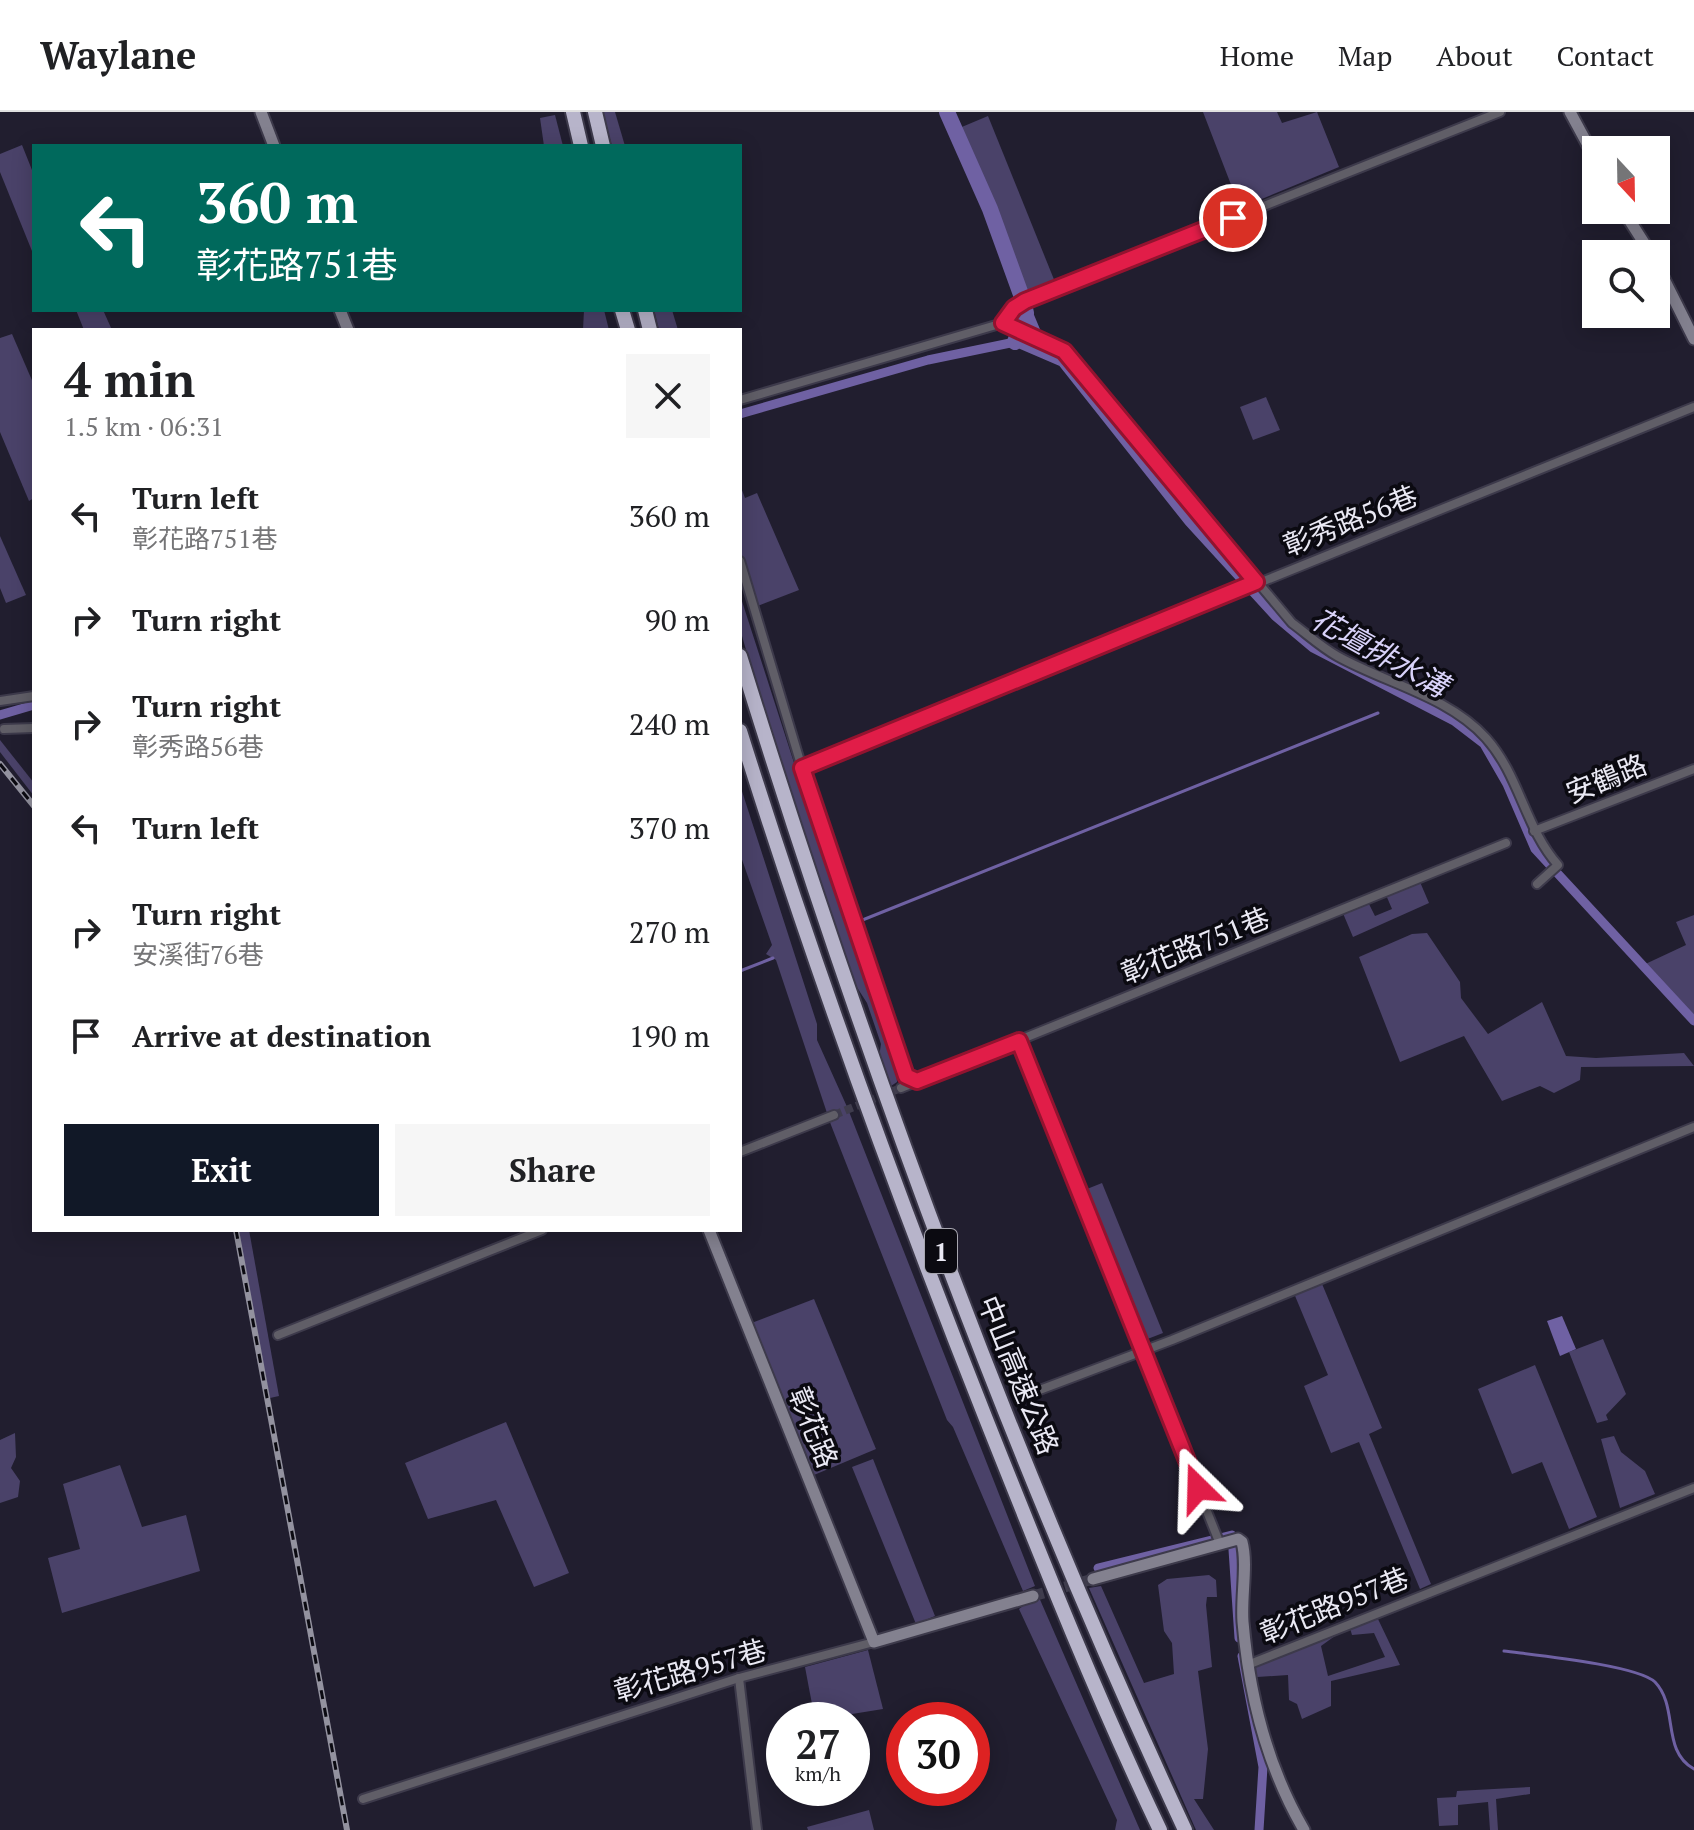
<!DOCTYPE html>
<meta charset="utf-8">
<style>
body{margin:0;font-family:"PT Serif","Noto Sans TC",serif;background:#f6f6f6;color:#202124;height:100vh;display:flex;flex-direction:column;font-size:30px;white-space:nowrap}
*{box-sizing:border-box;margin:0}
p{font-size:26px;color:#757577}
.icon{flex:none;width:44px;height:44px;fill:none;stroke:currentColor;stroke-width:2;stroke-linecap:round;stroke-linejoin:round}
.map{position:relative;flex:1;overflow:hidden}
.panel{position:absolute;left:32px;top:216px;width:710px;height:904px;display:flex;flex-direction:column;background:#fff;border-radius:0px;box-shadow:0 4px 20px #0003}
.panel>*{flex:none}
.banner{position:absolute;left:32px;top:32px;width:710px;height:168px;border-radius:0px;box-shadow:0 4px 20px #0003;background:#00695c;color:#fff;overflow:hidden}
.needle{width:52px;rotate:158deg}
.controls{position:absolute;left:1582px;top:24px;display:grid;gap:16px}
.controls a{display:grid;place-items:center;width:88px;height:88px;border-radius:0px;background:#fff;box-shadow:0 4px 20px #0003;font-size:40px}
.speed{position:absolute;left:766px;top:1590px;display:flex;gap:16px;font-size:40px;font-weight:700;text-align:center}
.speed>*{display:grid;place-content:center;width:104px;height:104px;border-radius:50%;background:#fff;box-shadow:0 4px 20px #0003;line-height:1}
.speed small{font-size:20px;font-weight:400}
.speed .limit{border:12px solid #d22;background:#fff;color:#111}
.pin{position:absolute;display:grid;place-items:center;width:68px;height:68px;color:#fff;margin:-34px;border:4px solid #fff;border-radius:50%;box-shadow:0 2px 8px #0007}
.me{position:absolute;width:88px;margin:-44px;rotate:338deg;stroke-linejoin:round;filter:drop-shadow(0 0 6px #0008)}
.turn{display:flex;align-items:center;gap:28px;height:168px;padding:0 32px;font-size:36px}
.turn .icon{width:104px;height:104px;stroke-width:2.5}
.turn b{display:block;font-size:56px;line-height:68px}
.round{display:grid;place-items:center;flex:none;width:84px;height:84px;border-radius:0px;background:#f6f6f6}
.summary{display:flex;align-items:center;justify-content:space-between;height:136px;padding:0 32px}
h1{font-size:48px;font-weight:800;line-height:60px}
.action{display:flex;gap:16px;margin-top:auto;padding:16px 32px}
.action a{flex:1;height:92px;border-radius:0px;background:#111827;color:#fff;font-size:32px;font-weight:800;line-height:92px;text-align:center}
.action a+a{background:#f6f6f6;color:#202124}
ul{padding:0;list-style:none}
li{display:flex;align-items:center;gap:24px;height:104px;padding:0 32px}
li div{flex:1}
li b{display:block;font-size:30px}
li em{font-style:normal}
header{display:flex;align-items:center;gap:48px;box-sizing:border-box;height:112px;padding:0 40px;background:#fff;border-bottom:2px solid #e0e0e0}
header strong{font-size:38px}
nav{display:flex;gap:44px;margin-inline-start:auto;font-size:28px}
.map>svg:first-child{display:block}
.green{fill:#4a4269}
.water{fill:#6f61a3}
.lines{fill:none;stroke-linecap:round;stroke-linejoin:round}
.stream{stroke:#6f61a3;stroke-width:3}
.canal{stroke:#6f61a3;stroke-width:9}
.river{stroke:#6f61a3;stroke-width:16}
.street-tunnel{stroke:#3f3c4d;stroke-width:8;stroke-dasharray:8 4;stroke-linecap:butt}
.secondary-tunnel{stroke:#3f3c4d;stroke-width:11;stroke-dasharray:11 5.5;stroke-linecap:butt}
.street-casing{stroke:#3d3a4b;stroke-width:12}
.secondary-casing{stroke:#3d3a4b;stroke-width:15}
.highway-casing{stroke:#3d3a4b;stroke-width:18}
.street{stroke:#605e67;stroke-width:8}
.secondary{stroke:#83818f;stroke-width:11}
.highway{stroke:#b7b4ca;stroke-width:14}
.rail-casing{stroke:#93929f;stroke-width:6}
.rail{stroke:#0b0a11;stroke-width:3;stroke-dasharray:9;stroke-linecap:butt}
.route-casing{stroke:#92132f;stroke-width:20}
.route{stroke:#e11d48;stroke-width:14}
.labels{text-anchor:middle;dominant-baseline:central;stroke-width:7;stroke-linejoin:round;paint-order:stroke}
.shield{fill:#0b0a11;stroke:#a7a6b0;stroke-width:2}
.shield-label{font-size:26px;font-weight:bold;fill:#eae9f4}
.street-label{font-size:28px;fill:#eae9f4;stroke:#0b0a11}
.water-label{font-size:30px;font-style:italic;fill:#d8d2f9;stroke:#0b0a11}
</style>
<header>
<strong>Waylane</strong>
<nav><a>Home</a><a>Map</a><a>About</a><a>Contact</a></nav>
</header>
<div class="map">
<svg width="1694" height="1718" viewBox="0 0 1694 1718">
<rect width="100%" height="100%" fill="#211e2f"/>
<!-- green -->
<g class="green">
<path d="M603 0H615L625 34H612Z"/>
<path d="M1203 0H1277L1282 11 1317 0 1339 55 1240 96Z"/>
<path d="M555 3 563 34H544L540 6Z"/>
<path d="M988 4 1055 170 1023 183 957 17Z"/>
<path d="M22 33 34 63V144L0 60V42Z"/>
<path d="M76 198H103L112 218H84Z"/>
<path d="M584 198H604L609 218H583Z"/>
<path d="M654 198H672L678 218H659Z"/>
<path d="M12 222 34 273V386L29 389 0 320V226Z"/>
<path d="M1266 285 1280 318 1253 328 1240 295Z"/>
<path d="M740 373 745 386 757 381 799 478 750 497 740 464Z"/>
<path d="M0 424 26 483 6 491 0 476Z"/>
<path d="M740 483 861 859 896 952 897 970 891 974 879 945 881 932 867 891 851 866 755 569 740 517Z"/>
<path d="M0 628 34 671V684L0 640Z"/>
<path d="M740 673 817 912V928L848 997 1035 1474 1023 1479 953 1315 947 1308 831 1013 776 848 766 842 772 833 740 742Z"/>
<path d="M1420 770 1429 791 1353 825 1342 799 1368 790 1375 804 1392 797 1386 783Z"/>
<path d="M1694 803V913L1639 855 1686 833 1676 810Z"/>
<path d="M1427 821 1460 870 1461 886 1488 922 1542 890 1566 944 1596 946 1684 941 1694 954 1581 955 1580 968 1554 981 1540 974 1502 989 1464 924 1400 950 1359 845 1412 822Z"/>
<path d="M1102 1071 1163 1221 1132 1233 1072 1083Z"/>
<path d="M236 1118H249L279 1284 270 1286Z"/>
<path d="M1320 1167 1382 1316 1369 1322 1431 1472 1420 1477 1359 1330 1331 1341 1304 1274 1328 1263 1293 1179Z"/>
<path d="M814 1187 876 1337 814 1363 809 1361 749 1212Z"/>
<path d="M1603 1227 1626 1282 1606 1303 1608 1308 1597 1311 1569 1240Z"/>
<path d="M1535 1253 1597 1405 1569 1417 1542 1350 1512 1362 1478 1277Z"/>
<path d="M506 1310 569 1461 534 1475 496 1388 428 1407 405 1351Z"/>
<path d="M15 1321 16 1345 11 1356 20 1369 18 1385 0 1391V1328Z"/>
<path d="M1614 1324 1621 1340 1645 1359 1655 1382 1620 1396 1601 1327Z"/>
<path d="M873 1347 935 1504 916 1512 852 1355Z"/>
<path d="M120 1353 142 1415 186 1403 200 1459 62 1501 48 1446 80 1437 63 1372Z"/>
<path d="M1209 1463 1216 1468 1217 1485H1207L1206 1493 1212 1555 1198 1559 1208 1637 1203 1687H1194L1214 1718H1196L1089 1476 1101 1474 1144 1571 1174 1562 1172 1531 1164 1519 1158 1473 1167 1467Z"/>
<path d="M1038 1483 1140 1718H1115L1117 1708 1019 1497Z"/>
<path d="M1377 1505 1400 1553 1331 1569V1594L1302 1607 1297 1592 1289 1588 1288 1563 1257 1565 1255 1562 1256 1552 1339 1521 1321 1534 1328 1564 1385 1545 1374 1521 1352 1523 1350 1516Z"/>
<path d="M868 1538 883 1597 815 1608 805 1555Z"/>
<path d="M1530 1675V1682L1496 1687 1498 1718H1490L1488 1690 1458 1693V1713L1439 1714 1437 1686 1456 1685 1457 1679Z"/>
<path d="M869 1698 874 1718H808L807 1715Z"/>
</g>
<!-- water -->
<g class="water">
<path d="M1027 186 1052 246 1061 254 1039 238 1015 230 1026 201 1023 188Z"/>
<path d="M1562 1204 1576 1237 1560 1244 1547 1209Z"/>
</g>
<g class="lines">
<!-- stream -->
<g class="stream">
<path d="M855 811 1378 601"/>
<path d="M740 859 773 846"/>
<path d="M1504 1539C1534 1543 1637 1553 1655 1570 1679 1595 1661 1639 1694 1657"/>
</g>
<!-- canal -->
<g class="canal">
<path d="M740 302 928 248 1015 230 1062 250 1189 410 1275 504 1313 536 1454 609 1484 632 1507 672 1535 737 1694 909"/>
<path d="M0 603 34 593"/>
<path d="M1098 1456 1232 1423 1239 1526"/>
<path d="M1242 1544 1263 1655 1259 1718"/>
</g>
<!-- river -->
<path class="river" d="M947 0 990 97 1023 188 1026 201 1015 230"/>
<!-- street-tunnel -->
<path class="street-tunnel" d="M834 1003 901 976"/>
<!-- secondary-tunnel -->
<path class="secondary-tunnel" d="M1033 1484 1093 1467"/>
<!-- street casing -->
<g class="street-casing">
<g id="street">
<path d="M1003 211 1014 196 1025 189 1500 0"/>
<path d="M740 288 1003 211 1064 239 1292 511C1307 522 1321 535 1337 544 1385 571 1448 584 1486 626 1520 664 1525 716 1558 753L1537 772"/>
<path d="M740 449 802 656 906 964 917 969"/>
<path d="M0 589 34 584"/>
<path d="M4 617 34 616"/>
<path d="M802 656 1694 295"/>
<path d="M1534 719 1694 657"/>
<path d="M1019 929 1220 1432"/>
<path d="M901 976 1506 731"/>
<path d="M740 1040 834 1003"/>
<path d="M278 1223 542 1118"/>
<path d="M1029 1282 1172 1228 1694 1015"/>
<path d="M1250 1552 1694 1376"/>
<path d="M739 1566 757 1718"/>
<path d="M363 1687 739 1566 874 1530"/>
</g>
</g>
<!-- secondary casing -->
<g class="secondary-casing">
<g id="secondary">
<path d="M261 0 274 34"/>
<path d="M1570 0 1596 48"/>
<path d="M1623 98 1651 142"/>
<path d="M1656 151 1694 227"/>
<path d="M340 198 348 218"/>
<path d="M709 1118 874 1530 1033 1484"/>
<path d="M1093 1467 1238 1427 1242 1430C1248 1452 1241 1485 1243 1510 1249 1582 1268 1656 1304 1718"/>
</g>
</g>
<!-- highway casing -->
<g class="highway-casing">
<g id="highway">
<path d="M573 0 581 34"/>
<path d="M595 0 603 34"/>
<path d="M622 198 628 218"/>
<path d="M645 198 650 218"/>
<path d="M740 544C864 945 1008 1338 1185 1718"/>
<path d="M740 619C813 852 896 1080 986 1307 1041 1445 1096 1584 1160 1718"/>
</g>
</g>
<!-- street -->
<use href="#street" class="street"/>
<!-- secondary -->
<use href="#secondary" class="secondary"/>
<!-- highway -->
<use href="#highway" class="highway"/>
<!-- rail casing -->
<g class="rail-casing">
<g id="rail">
<path d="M0 652 34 694"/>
<path d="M236 1118 347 1718"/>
</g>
</g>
<!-- rail -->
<use href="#rail" class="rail"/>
</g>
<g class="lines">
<!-- route casing -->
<g class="route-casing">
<path id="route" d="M1198 1376 1019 929 917 969 906 964 802 656 1256 470 1064 239 1003 211 1014 196 1025 189 1233 106"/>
</g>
<!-- route -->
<use href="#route" class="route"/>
</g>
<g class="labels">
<!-- shield labels -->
<rect class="shield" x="925" y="1117" width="32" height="44" rx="6"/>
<g class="shield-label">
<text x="941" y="1139">1</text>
</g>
<!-- street labels -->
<g class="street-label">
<text transform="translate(1350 408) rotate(-22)">彰秀路56巷</text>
<text transform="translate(1606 666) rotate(-22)">安鶴路</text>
<text transform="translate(1195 833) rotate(-22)">彰花路751巷</text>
<text transform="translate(1019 1263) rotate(68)">中山高速公路</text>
<text transform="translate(814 1315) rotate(68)">彰花路</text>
<text transform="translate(1334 1493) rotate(-22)">彰花路957巷</text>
<text transform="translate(690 1558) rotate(-16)">彰花路957巷</text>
</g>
<!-- water labels -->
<g class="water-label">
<text transform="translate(1380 540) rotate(29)">花壇排水溝</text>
</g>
</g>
</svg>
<div class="controls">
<a><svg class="needle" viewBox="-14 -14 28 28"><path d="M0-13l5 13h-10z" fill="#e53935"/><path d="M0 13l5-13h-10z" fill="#757577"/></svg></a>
<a><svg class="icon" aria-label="search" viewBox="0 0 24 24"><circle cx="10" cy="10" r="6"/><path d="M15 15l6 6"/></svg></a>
</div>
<div class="speed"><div>27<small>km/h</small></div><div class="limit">30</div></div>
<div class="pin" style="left:1233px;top:106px;background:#d93025"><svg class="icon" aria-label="arrive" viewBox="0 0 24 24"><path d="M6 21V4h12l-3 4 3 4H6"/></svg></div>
<svg class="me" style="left:1198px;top:1376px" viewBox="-20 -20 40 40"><path d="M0-17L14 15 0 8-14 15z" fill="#e11d48" stroke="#fff" stroke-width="4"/></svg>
<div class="banner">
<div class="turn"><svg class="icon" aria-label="left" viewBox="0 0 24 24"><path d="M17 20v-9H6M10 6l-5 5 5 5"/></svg><div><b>360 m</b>彰花路751巷</div></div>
</div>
<section class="panel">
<div class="summary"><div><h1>4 min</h1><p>1.5 km · 06:31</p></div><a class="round"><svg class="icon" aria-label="close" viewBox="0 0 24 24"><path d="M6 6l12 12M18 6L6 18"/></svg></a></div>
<ul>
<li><svg class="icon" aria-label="left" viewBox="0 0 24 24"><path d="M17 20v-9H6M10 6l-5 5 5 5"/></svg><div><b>Turn left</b><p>彰花路751巷</p></div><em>360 m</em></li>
<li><svg class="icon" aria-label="right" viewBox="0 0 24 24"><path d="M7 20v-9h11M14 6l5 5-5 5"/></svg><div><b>Turn right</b></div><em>90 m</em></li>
<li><svg class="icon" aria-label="right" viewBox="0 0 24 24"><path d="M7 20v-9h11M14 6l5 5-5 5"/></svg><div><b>Turn right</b><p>彰秀路56巷</p></div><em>240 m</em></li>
<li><svg class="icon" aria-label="left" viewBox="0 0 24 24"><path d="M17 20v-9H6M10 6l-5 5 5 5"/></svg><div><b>Turn left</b></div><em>370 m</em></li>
<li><svg class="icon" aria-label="right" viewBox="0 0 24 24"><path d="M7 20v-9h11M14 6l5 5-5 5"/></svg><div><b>Turn right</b><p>安溪街76巷</p></div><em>270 m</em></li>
<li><svg class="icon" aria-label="arrive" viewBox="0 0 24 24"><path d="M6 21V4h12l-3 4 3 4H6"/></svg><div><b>Arrive at destination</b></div><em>190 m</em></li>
</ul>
<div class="action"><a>Exit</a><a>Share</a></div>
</section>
</div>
